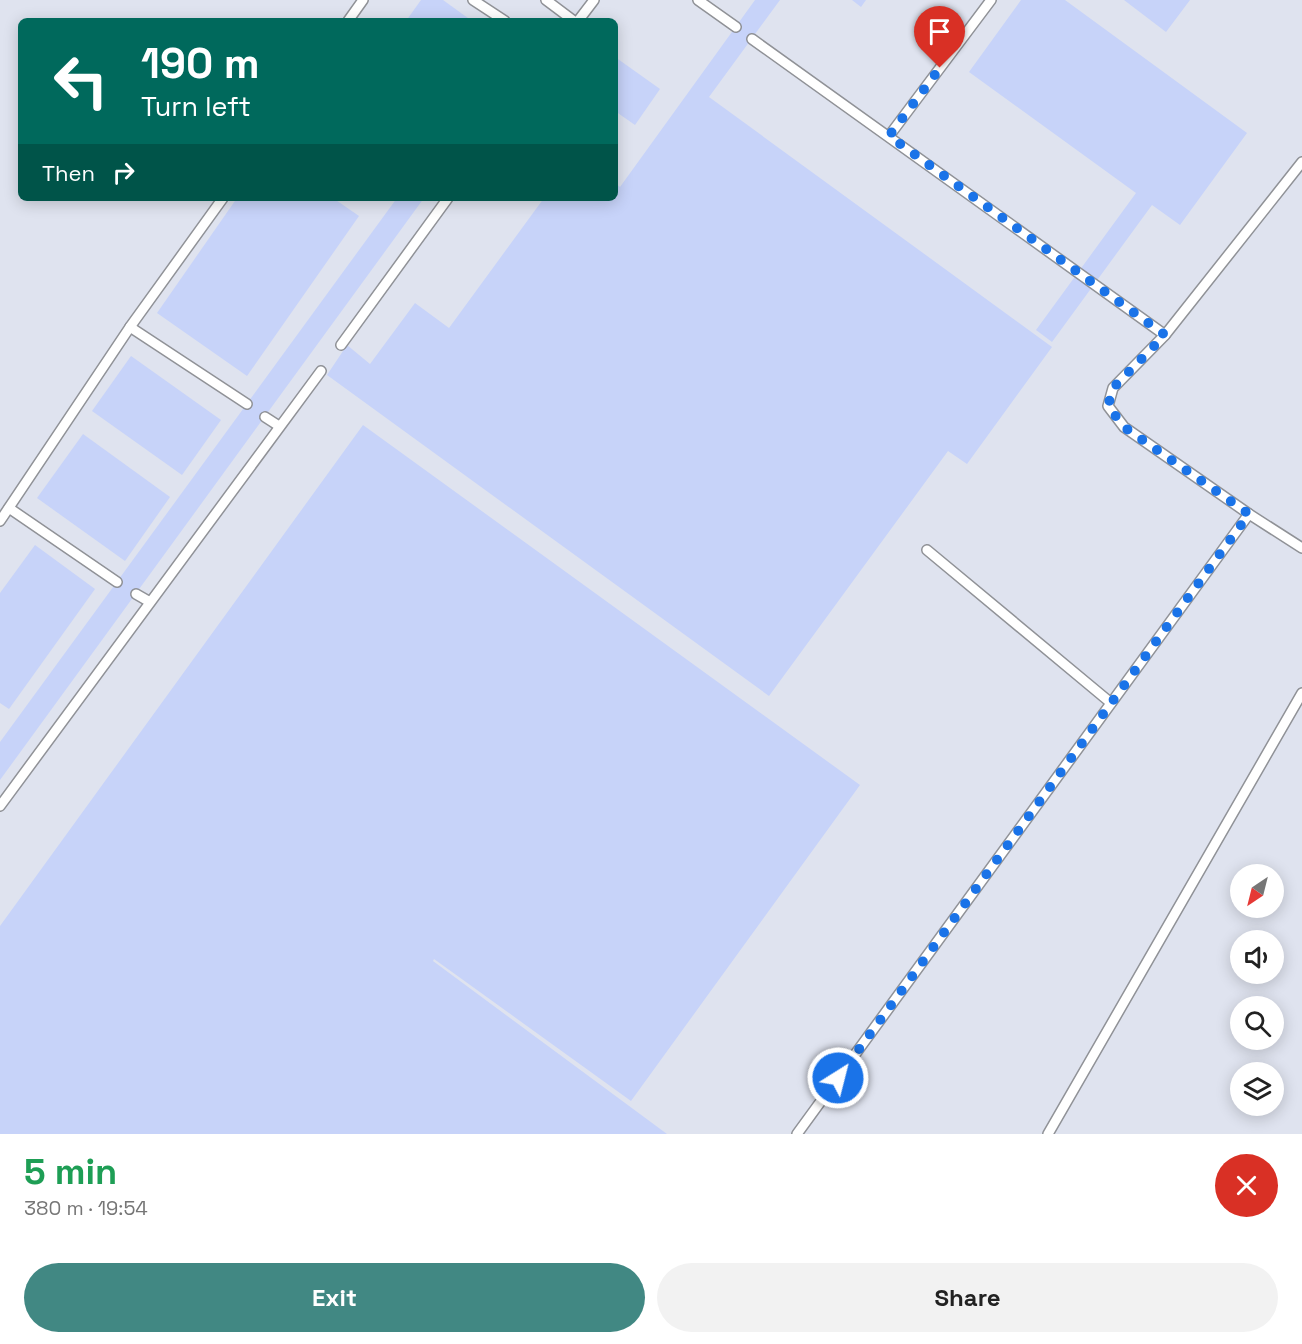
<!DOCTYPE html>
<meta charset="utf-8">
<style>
body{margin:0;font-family:"Space Grotesk",sans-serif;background:#f2f2f2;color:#222;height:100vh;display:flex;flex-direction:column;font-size:22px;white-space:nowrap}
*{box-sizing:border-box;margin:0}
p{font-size:20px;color:#767676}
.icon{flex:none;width:33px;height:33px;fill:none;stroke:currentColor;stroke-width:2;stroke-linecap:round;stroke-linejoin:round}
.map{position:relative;height:1134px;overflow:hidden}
.side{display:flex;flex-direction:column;background:#fff;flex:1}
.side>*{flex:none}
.hud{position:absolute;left:18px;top:18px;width:600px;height:183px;border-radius:9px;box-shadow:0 3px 15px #0003;background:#00695c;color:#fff;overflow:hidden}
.needle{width:39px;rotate:215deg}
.controls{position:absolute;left:1230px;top:864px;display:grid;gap:12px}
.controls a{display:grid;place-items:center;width:54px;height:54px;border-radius:50%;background:#fff;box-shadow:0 3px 15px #0003;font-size:30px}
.pin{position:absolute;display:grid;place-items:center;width:51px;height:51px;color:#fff;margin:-62px -26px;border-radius:50% 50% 50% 0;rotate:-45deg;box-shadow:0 0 6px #0007}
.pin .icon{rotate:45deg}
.me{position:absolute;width:66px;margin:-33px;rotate:36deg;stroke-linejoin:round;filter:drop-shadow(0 0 4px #0008)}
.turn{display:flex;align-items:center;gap:21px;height:126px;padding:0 24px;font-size:27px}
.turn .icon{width:78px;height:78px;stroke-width:2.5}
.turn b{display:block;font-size:42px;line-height:51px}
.then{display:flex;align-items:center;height:57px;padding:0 24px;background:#0003;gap:12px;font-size:22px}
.round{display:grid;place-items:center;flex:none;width:63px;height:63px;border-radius:32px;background:#f2f2f2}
.headline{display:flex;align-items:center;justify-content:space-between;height:102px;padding:0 24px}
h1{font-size:36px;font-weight:700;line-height:45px;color:#1e9e55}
.primary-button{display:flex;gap:12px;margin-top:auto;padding:12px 24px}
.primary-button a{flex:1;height:69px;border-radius:36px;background:#418883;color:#fff;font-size:24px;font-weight:700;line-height:69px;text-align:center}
.primary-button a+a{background:#f2f2f2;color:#222}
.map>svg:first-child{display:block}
.built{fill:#dfe3ef;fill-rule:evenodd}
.building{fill:#c7d3f9}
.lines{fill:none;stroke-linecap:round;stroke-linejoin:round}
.service-casing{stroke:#909297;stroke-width:12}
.service{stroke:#fff;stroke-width:9}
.route{stroke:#1a73e8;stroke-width:10;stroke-dasharray:0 18}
</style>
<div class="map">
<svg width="1302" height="1134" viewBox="0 0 1302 1134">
<rect width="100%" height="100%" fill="#eff0f6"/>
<!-- built -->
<path class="built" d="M0 0H1302V1134H0ZM21 21H615V198H21ZM1240 874H1274V908H1240ZM1240 940H1274V974H1240ZM1240 1006H1274V1040H1240ZM1240 1072H1274V1106H1240Z"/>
<!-- building -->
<g class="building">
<path d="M421 0H443L472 21H406Z"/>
<path d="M755 0H780L709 97 1052 347 967 464 948 451 769 696 327 375 347 345 370 364 415 303 449 328 544 198H615V183L620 187Z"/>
<path d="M852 0H866L861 7Z"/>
<path d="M1021 0H1065L1247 133 1180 225 1152 205 1052 342 1036 330 1136 193 969 72Z"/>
<path d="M1124 0H1190L1166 32Z"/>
<path d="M615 57 660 89 635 125 615 111Z"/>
<path d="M237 198H333L359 216 247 376 157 313Z"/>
<path d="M397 198H424L0 780V742Z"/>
<path d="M131 356 221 420 182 475 92 411Z"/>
<path d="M363 425 860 785 631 1101 434 959 433 961 667 1134H0V926Z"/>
<path d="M83 434 170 497 125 561 37 498Z"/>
<path d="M35 545 95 589 9 709 0 703V593Z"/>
</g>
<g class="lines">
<!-- service casing -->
<g class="service-casing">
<g id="service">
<path d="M473 0 505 21"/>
<path d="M546 0 574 21"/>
<path d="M698 0 736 27"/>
<path d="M348 21 363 0"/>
<path d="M578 21 594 0"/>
<path d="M752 39 1165 335"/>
<path d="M889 136 991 0"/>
<path d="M1302 162 1165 335 1113 388 1108 406 1124 427 1249 514 1302 548"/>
<path d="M130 327 247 404"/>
<path d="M341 345 448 198"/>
<path d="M265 417 279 426"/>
<path d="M9 508 117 582"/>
<path d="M0 521 130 327 223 198"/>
<path d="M927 550 1111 703"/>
<path d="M136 594 150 602"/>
<path d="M0 806 321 371"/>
<path d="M797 1134 1249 514"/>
<path d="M1048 1134 1302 693"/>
</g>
</g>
<!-- service -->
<use href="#service" class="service"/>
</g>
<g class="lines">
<!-- route -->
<path class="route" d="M838 1078 1249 514 1124 427 1108 406 1113 388 1165 335 889 136 940 68"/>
</g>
</svg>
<div class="controls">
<a><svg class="needle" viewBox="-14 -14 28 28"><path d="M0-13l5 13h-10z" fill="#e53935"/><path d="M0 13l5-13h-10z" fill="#767676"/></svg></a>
<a><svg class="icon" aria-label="sound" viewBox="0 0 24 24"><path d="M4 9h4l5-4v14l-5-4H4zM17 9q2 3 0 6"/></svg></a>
<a><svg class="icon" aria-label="search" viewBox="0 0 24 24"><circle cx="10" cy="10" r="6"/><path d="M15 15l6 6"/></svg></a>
<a><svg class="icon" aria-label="layers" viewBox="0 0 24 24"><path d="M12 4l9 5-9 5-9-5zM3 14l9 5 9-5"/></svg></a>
</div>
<div class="pin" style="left:940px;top:68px;background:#d93025"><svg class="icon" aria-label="arrive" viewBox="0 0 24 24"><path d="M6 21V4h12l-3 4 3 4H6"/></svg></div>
<svg class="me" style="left:838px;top:1078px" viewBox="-20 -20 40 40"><circle r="17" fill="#1a73e8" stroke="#fff" stroke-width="3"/><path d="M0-11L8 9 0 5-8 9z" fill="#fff"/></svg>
<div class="hud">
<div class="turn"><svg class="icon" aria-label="left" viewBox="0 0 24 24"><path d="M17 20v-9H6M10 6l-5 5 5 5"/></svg><div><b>190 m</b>Turn left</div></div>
<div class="then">Then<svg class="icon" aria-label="right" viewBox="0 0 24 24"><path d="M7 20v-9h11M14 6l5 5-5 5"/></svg></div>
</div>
</div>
<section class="side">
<div class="headline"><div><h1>5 min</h1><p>380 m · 19:54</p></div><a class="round" style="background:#d93025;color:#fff"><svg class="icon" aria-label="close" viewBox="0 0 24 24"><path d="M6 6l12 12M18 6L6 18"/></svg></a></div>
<div class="primary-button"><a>Exit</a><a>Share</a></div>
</section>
